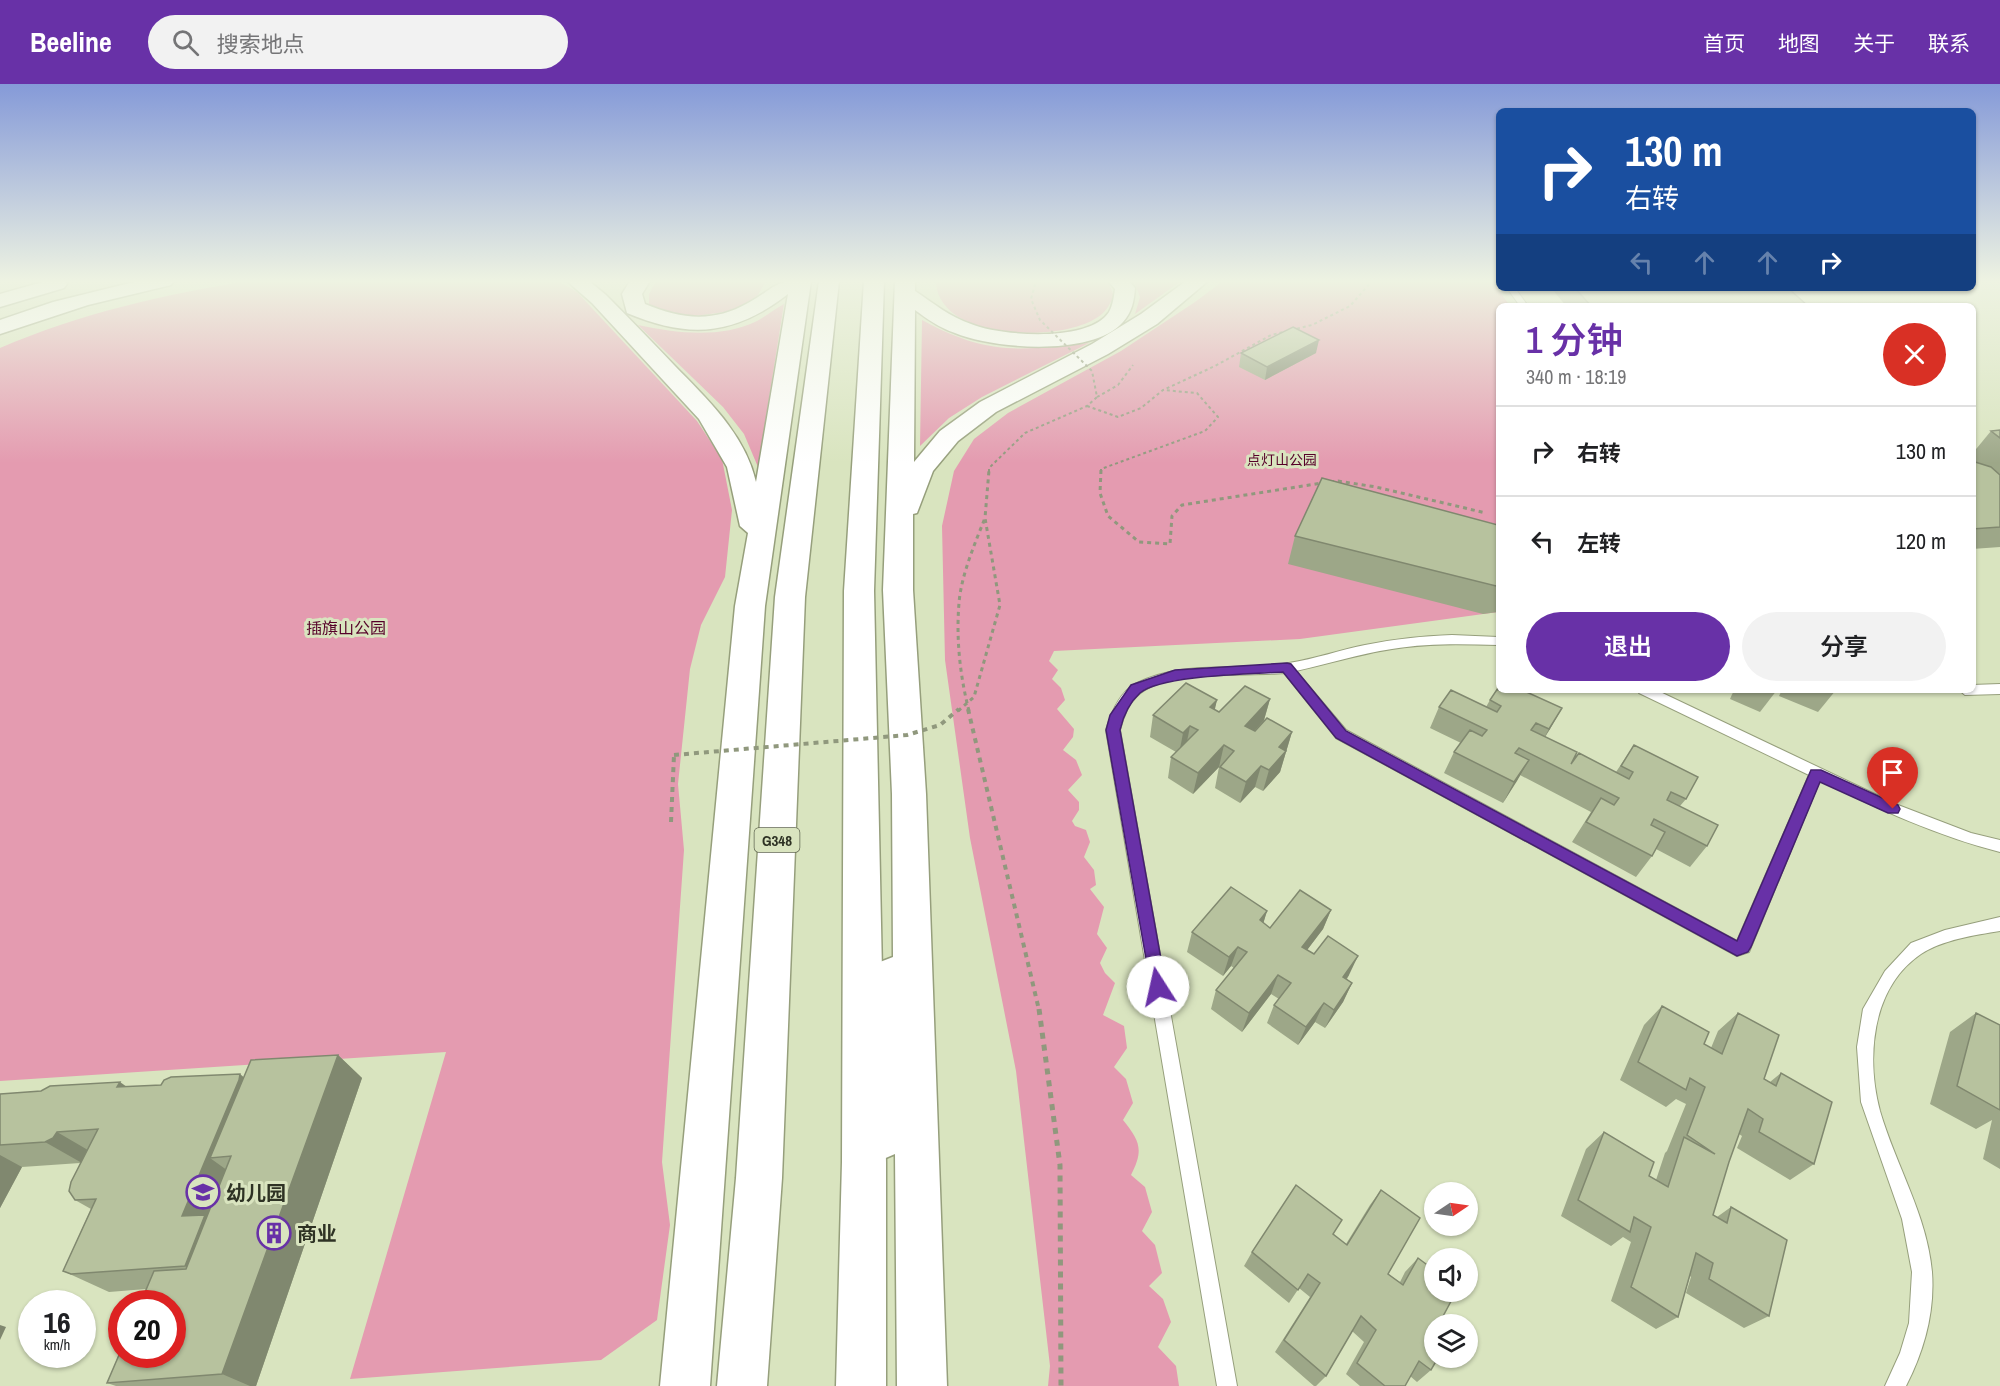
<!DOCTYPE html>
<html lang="zh">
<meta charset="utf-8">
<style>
body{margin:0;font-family:"Archivo Narrow","Noto Sans SC",sans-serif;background:#f2f2f2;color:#202124;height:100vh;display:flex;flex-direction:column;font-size:22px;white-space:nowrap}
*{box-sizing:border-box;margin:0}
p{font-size:20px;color:#757577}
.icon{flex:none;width:33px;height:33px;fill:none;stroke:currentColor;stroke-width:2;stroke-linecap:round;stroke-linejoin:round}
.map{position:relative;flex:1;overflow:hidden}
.sheet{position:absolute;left:1496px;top:219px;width:480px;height:390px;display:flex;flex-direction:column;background:#fff;border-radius:9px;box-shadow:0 2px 4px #0004}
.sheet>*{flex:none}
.hud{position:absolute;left:1496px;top:24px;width:480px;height:183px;border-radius:9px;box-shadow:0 2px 4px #0004;background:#1a4fa0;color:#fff;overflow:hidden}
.needle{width:39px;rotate:77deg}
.buttons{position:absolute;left:1424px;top:1098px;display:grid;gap:12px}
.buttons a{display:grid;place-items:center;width:54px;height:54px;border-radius:50%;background:#fff;box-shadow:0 2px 4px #0004;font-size:30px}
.speed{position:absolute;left:18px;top:1206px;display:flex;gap:12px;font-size:30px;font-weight:700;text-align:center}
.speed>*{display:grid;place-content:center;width:78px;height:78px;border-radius:50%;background:#fff;box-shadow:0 2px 4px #0004;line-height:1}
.speed small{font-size:15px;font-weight:400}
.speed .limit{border:9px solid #d22;background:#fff;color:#111}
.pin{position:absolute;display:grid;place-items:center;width:51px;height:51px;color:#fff;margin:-62px -26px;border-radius:50% 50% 50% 0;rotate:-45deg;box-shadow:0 0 6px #0007}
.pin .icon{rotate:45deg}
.me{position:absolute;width:66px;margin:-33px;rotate:350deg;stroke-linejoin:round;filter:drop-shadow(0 0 4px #0008)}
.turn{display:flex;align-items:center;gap:21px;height:126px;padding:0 30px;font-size:27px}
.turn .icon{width:78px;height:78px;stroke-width:2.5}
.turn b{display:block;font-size:42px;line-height:51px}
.lanes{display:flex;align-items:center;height:57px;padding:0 30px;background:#0003;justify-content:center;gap:30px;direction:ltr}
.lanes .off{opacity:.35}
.round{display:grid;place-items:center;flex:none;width:63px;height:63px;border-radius:32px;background:#f2f2f2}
.summary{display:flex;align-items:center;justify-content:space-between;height:102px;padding:0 30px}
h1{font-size:36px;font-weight:600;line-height:45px;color:#6831a7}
.button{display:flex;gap:12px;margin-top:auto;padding:12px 30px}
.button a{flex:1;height:69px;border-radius:36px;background:#6831a7;color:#fff;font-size:24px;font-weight:600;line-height:69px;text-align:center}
.button a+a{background:#f2f2f2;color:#202124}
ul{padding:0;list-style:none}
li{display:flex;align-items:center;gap:18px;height:90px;padding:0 30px;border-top:2px solid #e0e0e0}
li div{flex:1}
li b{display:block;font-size:22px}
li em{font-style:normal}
header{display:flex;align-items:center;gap:36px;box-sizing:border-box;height:84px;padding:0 30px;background:#6831a7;color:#fff}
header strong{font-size:28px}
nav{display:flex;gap:33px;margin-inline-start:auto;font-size:21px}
.search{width:420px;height:54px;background:#f2f2f2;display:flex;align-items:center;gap:15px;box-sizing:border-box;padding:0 21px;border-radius:33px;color:#757577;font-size:22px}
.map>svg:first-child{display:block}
.green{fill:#e49bb0}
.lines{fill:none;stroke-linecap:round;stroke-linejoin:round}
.lane-casing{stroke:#969f7c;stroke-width:2}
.secondary-casing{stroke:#969f7c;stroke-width:3}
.primary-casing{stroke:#969f7c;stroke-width:3}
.highway-casing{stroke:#969f7c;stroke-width:3}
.path-far3{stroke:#90987d;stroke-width:2;stroke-dasharray:3 3;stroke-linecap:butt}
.path-far2{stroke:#90987d;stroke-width:3;stroke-dasharray:4 4;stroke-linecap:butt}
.path-far1{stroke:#90987d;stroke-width:4;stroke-dasharray:5 5;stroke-linecap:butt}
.path{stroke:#90987d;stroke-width:5;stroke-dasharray:6 6;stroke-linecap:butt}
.lane{fill:#fff;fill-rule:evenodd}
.secondary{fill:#fff;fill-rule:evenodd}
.primary{fill:#fff;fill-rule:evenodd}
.highway{fill:#fff;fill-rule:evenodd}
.path-bridge-far2{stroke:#90987d;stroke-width:2;stroke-dasharray:3 3;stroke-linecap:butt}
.path-bridge-far1{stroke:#90987d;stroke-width:3;stroke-dasharray:4 4;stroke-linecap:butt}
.path-bridge{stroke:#90987d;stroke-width:4;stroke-dasharray:5 5;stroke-linecap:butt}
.wall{fill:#9da788}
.shaded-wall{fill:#80886f}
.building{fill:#b7c29e;stroke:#80886f;stroke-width:1.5}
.route{fill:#6831a7;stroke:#44206d;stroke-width:1.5}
.labels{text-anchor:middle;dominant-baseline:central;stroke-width:6;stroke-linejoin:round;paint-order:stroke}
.far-park-label{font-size:14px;fill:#560029;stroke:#d9e4bf}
.shield{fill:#d9e4bf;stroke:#616752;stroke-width:1.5}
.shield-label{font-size:15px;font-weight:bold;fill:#2e3224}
.park-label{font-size:16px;fill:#560029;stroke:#d9e4bf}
.near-poi-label{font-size:20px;font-weight:bold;fill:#2e3224;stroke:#d9e4bf;text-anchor:start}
</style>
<header>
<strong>Beeline</strong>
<div class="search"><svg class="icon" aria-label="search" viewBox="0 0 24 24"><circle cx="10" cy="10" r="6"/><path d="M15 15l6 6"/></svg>搜索地点</div>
<nav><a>首页</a><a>地图</a><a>关于</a><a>联系</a></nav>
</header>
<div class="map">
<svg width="2000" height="1302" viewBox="0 0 2000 1302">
<rect width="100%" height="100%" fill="#d9e4bf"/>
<!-- green -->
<g class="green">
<path d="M249 197H558L577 208 697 337 722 375 732 426 725 493 701 541 690 585 678 700 684 766 662 1078 670 1141 657 1236 601 1276 350 1295 446 968 0 997V264C79 230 164 210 249 197Z"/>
<path d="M656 197H766L758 211 739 226 688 233 665 229 649 221V210Z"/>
<path d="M936 197H1108L1114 212C1110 220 1106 228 1098 233 1061 259 937 257 936 197Z"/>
<path d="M1134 197H1181L1135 230 1140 213Z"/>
<path d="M1223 197H1492L1510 222H1498V528L1300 555 1054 567 1049 577 1058 586 1052 595 1061 604 1065 616 1057 625 1074 645 1073 653 1063 666 1076 676 1082 691 1068 706 1079 718V726L1072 737 1075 742 1086 746 1090 758 1084 773 1094 786 1096 801 1090 805 1104 823 1097 850 1107 864 1100 879 1105 889 1115 899 1103 931 1124 942 1127 964 1114 983 1126 995 1133 1019 1123 1036C1140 1057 1144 1066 1131 1091L1145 1103 1152 1128 1142 1147 1155 1161 1162 1189 1149 1202 1163 1215 1171 1238 1158 1263 1176 1282 1179 1302H1048L1050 1282 1016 987 970 754 945 576 942 442 954 387 974 355 1008 329 1121 267 1195 218Z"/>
<path d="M784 220 758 383 744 350 723 323 638 241C676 249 720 255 757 237 766 232 775 225 784 220Z"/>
<path d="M922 236C986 271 1018 267 1089 259L982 313 949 334 920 362Z"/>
</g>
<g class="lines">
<!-- lane casing -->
<g class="lane-casing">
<g id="lane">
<path d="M1507 204H1515L1528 222H1520Z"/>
<path d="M1452 551 1498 553V561C1462 560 1428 559 1392 565 1359 570 1328 580 1296 587L1346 646 1737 857 1809 691 1639 609 1638 606H1656L1898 721 1971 749 2000 756V768C1937 752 1879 725 1820 696L1749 868 1737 872 1336 654 1284 589C1245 593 1164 584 1136 613 1127 622 1123 634 1120 646L1237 1302H1217L1106 646C1111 629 1119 609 1135 600 1183 575 1237 588 1289 579 1315 575 1340 566 1365 561 1394 555 1423 552 1452 551Z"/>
<path d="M2000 600V610L1965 611 1959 606H1972V601Z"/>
<path d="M2000 833V847C1975 851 1942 856 1921 870 1871 904 1866 974 1880 1027 1896 1082 1927 1131 1932 1188 1935 1228 1924 1267 1906 1302H1885L1900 1269 1909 1239 1912 1188 1902 1135 1861 1018 1857 963 1863 925 1885 887 1911 859 1945 846Z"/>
</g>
</g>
<!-- secondary casing -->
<g class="secondary-casing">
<g id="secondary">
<path d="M567 197H589L606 211C629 234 652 258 674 281 707 315 745 350 756 398L788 210C734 252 689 255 627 229L622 210 630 197H650L642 210 645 220C681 235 713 239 748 219 777 203 775 194 811 197L765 522 710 1302H660L735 522 748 449 740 442 727 383 699 335 592 219Z"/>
<path d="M895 197H915V207C933 219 950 233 971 240 1000 252 1089 259 1109 228 1113 221 1114 212 1115 205L1108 197H1129L1135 204C1134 217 1132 228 1123 238 1093 273 993 265 955 249 940 244 927 235 915 226L914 378 940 347 980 318 1092 260 1141 230 1186 197H1208L1157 240 1108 270 996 328 958 357 933 387 917 429 913 430V506L926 710 947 1302H897L895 1070 881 1076 865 1069 859 1054 874 890 880 878 893 873 892 710 883 506Z"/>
</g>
</g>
<!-- primary casing -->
<g class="primary-casing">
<g id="primary">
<path d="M46 197H65L67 200 64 204 0 223V210Z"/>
<path d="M138 197H174L171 201 88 221 0 250V236L53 218Z"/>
</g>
</g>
<!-- highway casing -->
<g class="highway-casing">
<g id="highway">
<path d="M819 197H839L805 513 782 1094 767 1302H717L736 1094 775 513Z"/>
<path d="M864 197H884L874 507 886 1078V1302H836L842 1078 844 507Z"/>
</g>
</g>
<!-- path-far3 -->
<g class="path-far3">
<path d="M1097 313 1118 301 1133 281"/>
<path d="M1087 322 1118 333 1141 324 1163 306 1215 282 1271 251 1312 241 1350 222 1372 197"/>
<path d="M1101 388V385L1205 347 1218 333 1197 309 1163 306"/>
</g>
<!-- path-far2 -->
<g class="path-far2">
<path d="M1101 386 1100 409 1108 432 1139 458 1170 460 1172 432 1182 421 1322 399"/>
<path d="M1330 398 1338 397 1376 403 1486 429"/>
<path d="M969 627C960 592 956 555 959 519 961 492 975 459 985 434"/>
</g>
<!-- path-far1 -->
<g class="path-far1">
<path d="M968 625 1039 926"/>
<path d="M671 738 674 671"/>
</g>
<!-- path -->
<path class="path" d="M1039 925 1060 1081 1061 1302"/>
<!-- lane -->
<use href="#lane" class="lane"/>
<!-- secondary -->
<use href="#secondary" class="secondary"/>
<!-- primary -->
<use href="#primary" class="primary"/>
<!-- highway -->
<use href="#highway" class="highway"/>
<!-- path-bridge-far2 -->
<path class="path-bridge-far2" d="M989 388V384L1025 349 1087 322 1097 313 1092 287 1040 236 1031 215 1036 197"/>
<!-- path-bridge-far1 -->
<path class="path-bridge-far1" d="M958 627 974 613 1000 521 985 434 989 386"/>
<!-- path-bridge -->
<path class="path-bridge" d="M674 671 907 651 940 641 959 625"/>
</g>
<!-- wall -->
<g class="wall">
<path d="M1552 204H1788L1808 222H1566L1552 205Z"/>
<path d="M1241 269H1316L1265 296 1239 283Z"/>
<path d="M2000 346V463L1972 465V370L1991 347Z"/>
<path d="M1498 441V528L1483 530 1288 480 1295 452Z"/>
<path d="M1734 606H1777L1760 628 1730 615Z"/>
<path d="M1782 606H1836L1818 628 1779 612Z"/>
<path d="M1270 615 1264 636 1292 648 1280 688 1263 707 1255 703 1240 719 1215 704 1219 683 1193 710 1168 694 1171 673 1176 668 1150 653 1153 631 1217 616 1214 626 1219 628Z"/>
<path d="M1490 616 1550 645 1545 652 1571 680 1616 688 1634 661 1686 715 1680 722 1707 762 1690 783 1656 765 1652 772 1636 793 1572 758 1591 728 1520 691 1503 719 1444 689 1454 668 1461 659 1430 644 1439 623H1486Z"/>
<path d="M1331 826 1323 845 1307 866 1349 891 1347 895 1352 899 1343 918 1325 944 1315 938 1298 961 1267 939 1274 921 1279 915 1271 910 1242 948 1211 925 1216 906 1234 884 1231 882 1223 892 1187 868 1192 848 1267 827 1263 839 1270 844Z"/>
<path d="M1662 922 1704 960 1711 964 1718 947 1738 929 1764 995 1770 998 1781 989 1814 1080 1790 1096 1737 1064 1742 1052 1739 1050 1729 1078 1713 1131 1717 1133 1731 1123 1769 1232 1744 1244 1686 1209 1691 1193 1690 1192 1678 1233 1656 1245 1611 1217 1631 1158 1623 1153 1611 1162 1561 1132 1586 1065 1604 1048 1649 1092 1656 1096 1665 1069 1667 1067 1686 1020 1676 1015 1666 1023 1620 996 1644 941Z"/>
<path d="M1976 929 2000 941V1085L1983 1075 1992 1036 1976 1045 1930 1020 1950 948Z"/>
<path d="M338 971 362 994 256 1302H116L107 1299 146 1205 109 1208 63 1187 91 1125 75 1116 80 1079 22 1083 0 1124V1010L161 1001 244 993Z"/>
<path d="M1381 1106 1388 1190 1400 1198 1405 1188 1418 1174 1441 1236 1431 1286 1417 1298 1410 1292 1405 1302H1360L1346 1290 1364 1258 1352 1247 1326 1292 1316 1302H1314L1275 1268 1310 1213 1299 1204 1289 1219 1244 1182 1252 1168 1346 1160 1370 1121Z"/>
</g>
<!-- shaded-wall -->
<g class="shaded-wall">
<path d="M1319 256 1316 269 1265 296 1267 283Z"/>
<path d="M1270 615 1264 636 1240 663 1245 642Z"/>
<path d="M1217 616 1212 638 1210 623Z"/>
<path d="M1562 624 1550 645 1537 666 1549 645Z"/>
<path d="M1190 642 1186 663 1179 670 1183 649Z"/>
<path d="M1292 648 1280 688 1263 707 1269 686 1279 663Z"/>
<path d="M1224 661 1219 683 1193 710 1198 689Z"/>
<path d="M1529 676 1517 697 1503 719 1514 698Z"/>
<path d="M1261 682 1255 703 1240 719 1246 698Z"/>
<path d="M1331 826 1323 845 1295 882 1302 863Z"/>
<path d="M1267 827 1261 847 1260 836Z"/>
<path d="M1238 863 1231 882 1223 892 1229 873Z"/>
<path d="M1358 872 1349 891 1334 912 1343 893Z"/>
<path d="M1278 891 1271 910 1242 948 1249 929Z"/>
<path d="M1352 899 1343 918 1325 944 1334 926Z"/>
<path d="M1324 919 1315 938 1298 961 1306 943Z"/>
<path d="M338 971 362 994 256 1302H250L222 1290Z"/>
<path d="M240 990 267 1013 231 1072 210 1074 238 1094 218 1200 185 1182 182 1132Z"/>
<path d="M120 998 152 1021 117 1003Z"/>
<path d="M57 1048 93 1069 82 1079 45 1058Z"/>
<path d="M0 1071 22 1083 0 1124Z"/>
<path d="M0 1241 6 1243 0 1256Z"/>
</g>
<!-- building -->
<g class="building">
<path d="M1575 204H1788L1808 222H1591Z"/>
<path d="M1293 243 1319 256 1267 283 1241 269Z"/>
<path d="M2000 346V354L1991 347Z"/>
<path d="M1972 377 1991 383 2000 391V443L1972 445Z"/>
<path d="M1322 394 1498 441V501L1496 502 1295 452Z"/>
<path d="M1186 599 1217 616 1210 623 1219 628 1245 602 1270 615 1245 642 1255 647 1267 634 1292 648 1279 663 1286 667 1269 686 1261 682 1246 698 1220 683 1234 667 1224 661 1198 689 1171 673 1198 646 1190 642 1183 649 1153 631Z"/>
<path d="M1498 604V606H1522L1562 624 1549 645 1536 639 1531 646 1577 668 1571 680 1579 669 1629 695 1633 688 1621 682 1634 661 1698 693 1686 715 1671 708 1667 716 1718 741 1707 762 1654 735 1651 741 1665 748 1652 772 1586 738 1601 714 1614 721 1619 714 1519 664 1515 669 1529 676 1514 698 1454 668 1470 646 1482 652 1487 646 1439 623 1451 606 1497 628 1501 622 1490 616Z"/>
<path d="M1231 803 1267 827 1260 836 1270 844 1300 806 1331 826 1302 863 1314 870 1328 852 1358 872 1343 893 1352 899 1334 926 1324 919 1306 943 1274 921 1291 899 1278 891 1249 929 1216 906 1247 868 1238 863 1229 873 1192 848Z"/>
<path d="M1662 922 1709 948 1704 960 1722 970 1738 929 1779 951 1764 995 1776 1002 1781 989 1832 1018 1814 1080 1759 1048 1763 1035 1748 1025 1729 1078 1713 1131 1727 1139 1731 1123 1787 1156 1769 1232 1709 1195 1713 1179 1696 1169 1678 1233 1631 1203 1651 1143 1634 1133 1630 1148 1578 1116 1604 1048 1654 1078 1649 1092 1668 1103 1684 1053 1715 1070 1687 1051 1705 1003 1690 994 1686 1006 1638 978Z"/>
<path d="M1976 929 2000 941V1026L1957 1002Z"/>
<path d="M338 971 222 1290 107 1299 122 1264V1270H172V1220H140L154 1187 186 1185 231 1072 210 1074 251 976Z"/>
<path d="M240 990 239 996 182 1132 205 1131 185 1182 71 1190 63 1187 96 1115 75 1116 69 1107 71 1098 98 1045 57 1048 53 1054 45 1058 0 1061V1010L41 1007 50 1002 120 998 117 1003 161 1001 164 996 171 993Z"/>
<path d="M1296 1101 1342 1136 1333 1150 1347 1161 1381 1106 1420 1134 1388 1190 1403 1201 1418 1174 1434 1186V1208H1456L1441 1236 1447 1240H1434V1274H1438L1431 1286 1419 1277 1405 1302H1385L1357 1279 1376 1246 1361 1232 1326 1292 1284 1256 1320 1199 1308 1190 1298 1206 1252 1168Z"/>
</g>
<!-- sky -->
<linearGradient id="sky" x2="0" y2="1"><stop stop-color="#859ad8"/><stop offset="0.52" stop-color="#eef3e2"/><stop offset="1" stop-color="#eef3e2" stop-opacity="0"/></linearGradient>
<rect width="2000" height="379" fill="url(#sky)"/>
<!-- route -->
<path class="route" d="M1287 579 1291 580 1346 647 1737 857 1811 686H1821L1898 721 1900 725 1898 729H1888L1820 698 1751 863 1748 868 1737 872 1336 654 1283 588C1253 590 1161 591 1140 609 1130 618 1123 633 1120 646L1166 903 1164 909 1158 911 1152 909 1106 646 1110 631 1131 601 1175 586Z"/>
<!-- icons -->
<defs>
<g id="school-ring" transform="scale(1.725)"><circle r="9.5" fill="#d9e4bf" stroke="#6831a7" stroke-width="1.5"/><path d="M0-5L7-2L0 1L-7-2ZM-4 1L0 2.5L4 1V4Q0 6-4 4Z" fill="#6831a7"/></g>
<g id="building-ring" transform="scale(1.725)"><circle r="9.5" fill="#d9e4bf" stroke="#6831a7" stroke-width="1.5"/><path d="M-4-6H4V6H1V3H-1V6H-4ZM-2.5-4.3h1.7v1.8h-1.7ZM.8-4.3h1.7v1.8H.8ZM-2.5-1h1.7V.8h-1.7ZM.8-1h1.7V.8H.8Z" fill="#6831a7"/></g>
</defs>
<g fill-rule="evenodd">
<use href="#school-ring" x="203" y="1108"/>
<use href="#building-ring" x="274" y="1149"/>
</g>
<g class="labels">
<!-- far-park labels -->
<g class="far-park-label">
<text x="1282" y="376">点灯山公园</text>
</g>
<!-- shield labels -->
<rect class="shield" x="754.5" y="744" width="45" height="24" rx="4.5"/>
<g class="shield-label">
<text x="777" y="756">G348</text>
</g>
<!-- park labels -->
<g class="park-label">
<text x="346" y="544">插旗山公园</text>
</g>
<!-- near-poi labels -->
<g class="near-poi-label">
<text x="226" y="1108">幼儿园</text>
<text x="297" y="1149">商业</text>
</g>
</g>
</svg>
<div class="buttons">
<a><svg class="needle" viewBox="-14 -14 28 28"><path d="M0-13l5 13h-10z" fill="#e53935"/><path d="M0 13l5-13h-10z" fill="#757577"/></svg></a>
<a><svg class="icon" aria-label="sound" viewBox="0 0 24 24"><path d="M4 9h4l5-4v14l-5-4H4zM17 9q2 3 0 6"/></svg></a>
<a><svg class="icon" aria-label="layers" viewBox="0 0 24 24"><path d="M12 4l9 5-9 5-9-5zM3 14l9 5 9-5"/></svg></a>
</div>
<div class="speed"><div>16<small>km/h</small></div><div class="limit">20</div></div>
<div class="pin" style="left:1893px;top:725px;background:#d93025"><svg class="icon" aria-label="arrive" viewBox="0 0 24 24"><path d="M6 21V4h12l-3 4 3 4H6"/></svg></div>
<svg class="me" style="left:1158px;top:903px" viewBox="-20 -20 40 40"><circle r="19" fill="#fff"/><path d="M0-13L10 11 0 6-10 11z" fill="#6831a7"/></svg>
<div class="hud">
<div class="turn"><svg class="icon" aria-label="right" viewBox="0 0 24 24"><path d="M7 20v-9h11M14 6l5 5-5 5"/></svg><div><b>130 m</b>右转</div></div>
<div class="lanes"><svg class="icon off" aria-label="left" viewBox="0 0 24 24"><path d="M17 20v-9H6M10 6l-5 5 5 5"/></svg><svg class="icon off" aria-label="ahead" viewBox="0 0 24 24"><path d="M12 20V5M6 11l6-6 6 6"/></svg><svg class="icon off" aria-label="ahead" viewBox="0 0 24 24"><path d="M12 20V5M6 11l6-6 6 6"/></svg><svg class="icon" aria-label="right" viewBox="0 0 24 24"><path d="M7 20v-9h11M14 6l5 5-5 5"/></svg></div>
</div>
<section class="sheet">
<div class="summary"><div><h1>1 分钟</h1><p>340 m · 18:19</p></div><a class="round" style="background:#d93025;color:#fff"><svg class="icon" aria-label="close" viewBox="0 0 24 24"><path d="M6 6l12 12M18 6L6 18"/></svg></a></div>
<ul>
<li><svg class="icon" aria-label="right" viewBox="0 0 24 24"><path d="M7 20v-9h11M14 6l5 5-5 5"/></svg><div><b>右转</b></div><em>130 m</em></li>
<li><svg class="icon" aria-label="left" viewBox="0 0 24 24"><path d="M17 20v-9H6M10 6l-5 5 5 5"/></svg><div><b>左转</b></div><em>120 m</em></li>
</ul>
<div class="button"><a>退出</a><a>分享</a></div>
</section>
</div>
